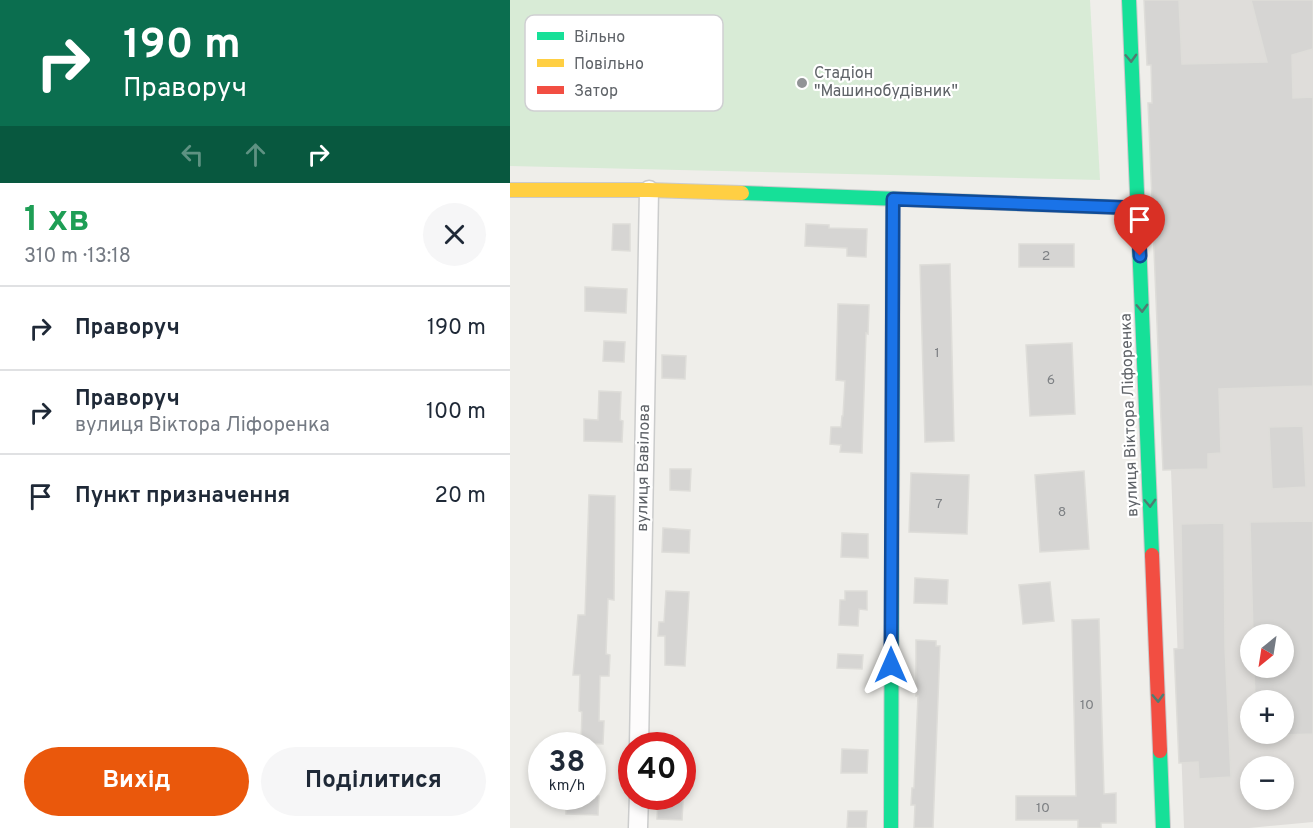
<!DOCTYPE html>
<html lang="uk">
<meta charset="utf-8">
<style>
body{margin:0;font-family:Overpass,sans-serif;background:#f6f6f7;color:#1f2937;height:100vh;display:flex;flex-direction:column;font-size:22px;white-space:nowrap}
*{box-sizing:border-box;margin:0}
p{font-size:20px;color:#747a83}
.icon{flex:none;width:33px;height:33px;fill:none;stroke:currentColor;stroke-width:2;stroke-linecap:round;stroke-linejoin:round}
.map{position:relative;flex:1;overflow:hidden}
.details{display:flex;flex-direction:column;background:#fff;width:510px}
.details>*{flex:none}
.top-card{background:#0b6e4f;color:#fff;overflow:hidden}
.needle{width:39px;rotate:210deg}
.tools{position:absolute;left:730px;top:624px;display:grid;gap:12px}
.tools a{display:grid;place-items:center;width:54px;height:54px;border-radius:50%;background:#fff;box-shadow:0 3px 9px #0003;font-size:30px}
.speed{position:absolute;left:18px;top:732px;display:flex;gap:12px;font-size:30px;font-weight:700;text-align:center}
.speed>*{display:grid;place-content:center;width:78px;height:78px;border-radius:50%;background:#fff;box-shadow:0 3px 9px #0003;line-height:1}
.speed small{font-size:15px;font-weight:400}
.speed .limit{border:9px solid #d22;background:#fff;color:#111}
.pin{position:absolute;display:grid;place-items:center;width:51px;height:51px;color:#fff;margin:-62px -26px;border-radius:50% 50% 50% 0;rotate:-45deg;box-shadow:0 0 6px #0007}
.pin .icon{rotate:45deg}
.me{position:absolute;width:66px;margin:-33px;rotate:0deg;stroke-linejoin:round;filter:drop-shadow(0 0 4px #0008)}
.turn{display:flex;align-items:center;gap:21px;height:126px;padding:0 24px;font-size:27px}
.turn .icon{width:78px;height:78px;stroke-width:2.5}
.turn b{display:block;font-size:42px;line-height:51px}
.lanes{display:flex;align-items:center;height:57px;padding:0 24px;background:#0003;justify-content:center;gap:30px;direction:ltr}
.lanes .off{opacity:.35}
.round{display:grid;place-items:center;flex:none;width:63px;height:63px;border-radius:32px;background:#f6f6f7}
.summary{display:flex;align-items:center;justify-content:space-between;height:102px;padding:0 24px}
h1{font-size:36px;font-weight:700;line-height:45px;color:#1e9e55}
.action{display:flex;gap:12px;margin-top:auto;padding:12px 24px}
.action a{flex:1;height:69px;border-radius:36px;background:#ea580c;color:#fff;font-size:24px;font-weight:700;line-height:69px;text-align:center}
.action a+a{background:#f6f6f7;color:#1f2937}
ul{padding:0;list-style:none}
li{display:flex;align-items:center;gap:18px;height:84px;padding:0 24px;border-top:2px solid #e0e1e3}
li div{flex:1}
li b{display:block;font-size:22px}
li em{font-style:normal}
main{display:flex;flex:1;min-height:0}
.map>svg:first-child{display:block}
.industrial{fill:#dfddda;fill-rule:evenodd}
.green{fill:#d8ebd6}
.building{fill:#d6d5d3;stroke:#deddd9;stroke-width:1.5}
.lines{fill:none;stroke-linecap:round;stroke-linejoin:round}
.street-casing{stroke:#cbcccc;stroke-width:21}
.fast-casing{stroke:#cacacb;stroke-width:16}
.slow-casing{stroke:#cacacb;stroke-width:16}
.jam-casing{stroke:#cacacb;stroke-width:16}
.street{stroke:#fdfcfc;stroke-width:18}
.fast{stroke:#16e098;stroke-width:14}
.slow{stroke:#ffcf43;stroke-width:14}
.jam{stroke:#f24e42;stroke-width:14}
.oneway{stroke:#507c72}
.route-casing{stroke:#114b97;stroke-width:15}
.route{stroke:#1a73e8;stroke-width:10}
.poi-dot{fill:#919496;stroke:#fff;stroke-width:2}
.labels{text-anchor:middle;dominant-baseline:central;stroke-width:4.5;stroke-linejoin:round;paint-order:stroke}
.number-label{font-size:14px;fill:#7e8184}
.poi-label{font-size:16px;fill:#5f6368;stroke:#fff;text-anchor:start}
.street-label{font-size:16px;fill:#5f6368;stroke:#fff}
.key{fill:#fff;stroke:#cfd0d2;stroke-width:1.5}
.key-label{font-size:16px;fill:#5f6368}
</style>
<main>
<section class="details">
<div class="top-card">
<div class="turn"><svg class="icon" aria-label="right" viewBox="0 0 24 24"><path d="M7 20v-9h11M14 6l5 5-5 5"/></svg><div><b>190 m</b>Праворуч</div></div>
<div class="lanes"><svg class="icon off" aria-label="left" viewBox="0 0 24 24"><path d="M17 20v-9H6M10 6l-5 5 5 5"/></svg><svg class="icon off" aria-label="ahead" viewBox="0 0 24 24"><path d="M12 20V5M6 11l6-6 6 6"/></svg><svg class="icon" aria-label="right" viewBox="0 0 24 24"><path d="M7 20v-9h11M14 6l5 5-5 5"/></svg></div>
</div>
<div class="summary"><div><h1>1 хв</h1><p>310 m · 13:18</p></div><a class="round"><svg class="icon" aria-label="close" viewBox="0 0 24 24"><path d="M6 6l12 12M18 6L6 18"/></svg></a></div>
<ul>
<li><svg class="icon" aria-label="right" viewBox="0 0 24 24"><path d="M7 20v-9h11M14 6l5 5-5 5"/></svg><div><b>Праворуч</b></div><em>190 m</em></li>
<li><svg class="icon" aria-label="right" viewBox="0 0 24 24"><path d="M7 20v-9h11M14 6l5 5-5 5"/></svg><div><b>Праворуч</b><p>вулиця Віктора Ліфоренка</p></div><em>100 m</em></li>
<li><svg class="icon" aria-label="arrive" viewBox="0 0 24 24"><path d="M6 21V4h12l-3 4 3 4H6"/></svg><div><b>Пункт призначення</b></div><em>20 m</em></li>
</ul>
<div class="action"><a>Вихід</a><a>Поділитися</a></div>
</section>
<div class="map">
<svg width="803" height="828" viewBox="0 0 803 828">
<rect width="100%" height="100%" fill="#efeeea"/>
<!-- industrial -->
<path class="industrial" d="M644 0H803V822L739 828H674ZM741 634H774V668H741ZM741 700H774V734H741ZM741 766H774V800H741Z"/>
<!-- green -->
<path class="green" d="M0 0H580L590 180 0 166Z"/>
<!-- building -->
<g class="building">
<path d="M634 0H669L672 64 757 62 741 0H803V49L782 55 783 98 803 97V386L709 389 711 453 698 454V469L653 470 638 103H642L641 65H637Z"/>
<path d="M103 224H120V251L102 250Z"/>
<path d="M296 224 319 225V228L357 229 356 257 337 256V248L295 246Z"/>
<rect x="509" y="244" width="55" height="23"/>
<path d="M440 264 444 441 415 442 410 265Z"/>
<path d="M75 287 117 289 116 313 75 311Z"/>
<path d="M328 304 359 305 358 334 356 333 352 453 330 452 331 445 320 444 321 427H331L332 416H333L335 381 326 380Z"/>
<path d="M94 341 115 342 114 362 93 361Z"/>
<path d="M562 343 565 414 520 416 516 345Z"/>
<path d="M152 355 176 356 175 379 152 378Z"/>
<path d="M89 391 111 392 110 420 113 421 112 442 74 441V419L88 420Z"/>
<path d="M793 426 796 487 762 489 759 427Z"/>
<path d="M160 469H181L180 491 160 490Z"/>
<path d="M574 471 579 549 530 552 525 475Z"/>
<path d="M401 473 459 475 457 534 399 532Z"/>
<path d="M79 495 105 496 104 600 98 599 96 654 100 655 99 676H90L89 721H94L93 744 71 743 72 712 69 711 70 675H63L68 615H75Z"/>
<path d="M803 521V734L774 735V700H745L744 668H774V634H743L740 522Z"/>
<path d="M714 523 715 646 721 777 689 779 688 762 669 763 664 649 673 648 671 524Z"/>
<path d="M153 528 180 530 179 553 152 552Z"/>
<path d="M332 533 358 534V558L331 557Z"/>
<path d="M405 578 438 580 437 604 404 603Z"/>
<path d="M540 582 544 621 513 624 509 585Z"/>
<path d="M156 591 179 592 175 666 155 665V636H148L149 622H154Z"/>
<path d="M335 591H357V610L349 609 348 626 329 625 330 600H335Z"/>
<path d="M589 619 594 794 606 793V823H591V828H568V820H506V796H566L562 620Z"/>
<path d="M406 640 426 641V646H430L423 828H404L405 805H401L402 788H404L408 696H406Z"/>
<path d="M328 654 353 655 352 669 327 668Z"/>
<path d="M332 749 358 750 357 773H331Z"/>
<path d="M56 796H89L88 815 56 814Z"/>
<path d="M148 800 173 801 172 820 147 819Z"/>
<path d="M338 811H357L356 828H337Z"/>
</g>
<g class="lines">
<!-- street casing -->
<g class="street-casing">
<g id="street">
<path d="M129 746 139 190"/>
<path d="M128 828 129 796"/>
</g>
</g>
<!-- fast casing -->
<g class="fast-casing">
<g id="fast">
<path d="M619 0 642 555"/>
<path d="M232 193 627 208"/>
<path d="M650 751 653 828"/>
<path d="M381 828 383 199"/>
</g>
</g>
<!-- slow casing -->
<g class="slow-casing">
<path id="slow" d="M0 190H139L232 193"/>
</g>
<!-- jam casing -->
<g class="jam-casing">
<path id="jam" d="M642 555 650 751"/>
</g>
<!-- street -->
<use href="#street" class="street"/>
<!-- fast -->
<use href="#fast" class="fast"/>
<!-- slow -->
<use href="#slow" class="slow"/>
<!-- jam -->
<use href="#jam" class="jam"/>
</g>
<!-- one-way arrows -->
<defs><path id="oneway-chevron" d="M-2-3.5L2.5 0L-2 3.5" fill="none" stroke-width="1.6" stroke-linecap="round" stroke-linejoin="round" transform="scale(1.5)"/></defs>
<g class="oneway">
<use href="#oneway-chevron" transform="translate(621 58) rotate(88)"/>
<use href="#oneway-chevron" transform="translate(632 308) rotate(88)"/>
<use href="#oneway-chevron" transform="translate(640 503) rotate(88)"/>
<use href="#oneway-chevron" transform="translate(648 698) rotate(88)"/>
</g>
<g class="lines">
<!-- route casing -->
<g class="route-casing">
<path id="route" d="M381 665 383 199 627 208 630 256"/>
</g>
<!-- route -->
<use href="#route" class="route"/>
</g>
<!-- markers -->
<circle class="poi-dot" cx="292" cy="83" r="6"/>
<g class="labels">
<!-- number labels -->
<g class="number-label">
<text x="536" y="256">2</text>
<text x="427" y="353">1</text>
<text x="541" y="380">6</text>
<text x="429" y="504">7</text>
<text x="552" y="512">8</text>
<text x="577" y="705">10</text>
<text x="533" y="808">10</text>
</g>
<!-- poi labels -->
<g class="poi-label">
<text x="304" y="74">Стадіон<tspan x="304" dy="18">"Машинобудівник"</tspan></text>
</g>
<!-- street labels -->
<g class="street-label">
<text transform="translate(620 415) rotate(-92)">вулиця Віктора Ліфоренка</text>
<text transform="translate(134 468) rotate(-89)">вулиця Вавілова</text>
</g>
</g>
<!-- legend -->
<rect x="15" y="15" width="198" height="96" rx="9" class="key"/>
<rect x="27" y="32" width="27" height="8" fill="#16e098"/>
<rect x="27" y="59" width="27" height="8" fill="#ffcf43"/>
<rect x="27" y="86" width="27" height="8" fill="#f24e42"/>
<g class="key-label">
<text x="64" y="42">Вільно</text>
<text x="64" y="69">Повільно</text>
<text x="64" y="96">Затор</text>
</g>
</svg>
<div class="tools">
<a><svg class="needle" viewBox="-14 -14 28 28"><path d="M0-13l5 13h-10z" fill="#e53935"/><path d="M0 13l5-13h-10z" fill="#747a83"/></svg></a>
<a>+</a>
<a>−</a>
</div>
<div class="speed"><div>38<small>km/h</small></div><div class="limit">40</div></div>
<div class="pin" style="left:630px;top:256px;background:#d93025"><svg class="icon" aria-label="arrive" viewBox="0 0 24 24"><path d="M6 21V4h12l-3 4 3 4H6"/></svg></div>
<svg class="me" style="left:381px;top:665px" viewBox="-20 -20 40 40"><path d="M0-17L14 15 0 8-14 15z" fill="#1a73e8" stroke="#fff" stroke-width="4"/></svg>
</div>
</main>
